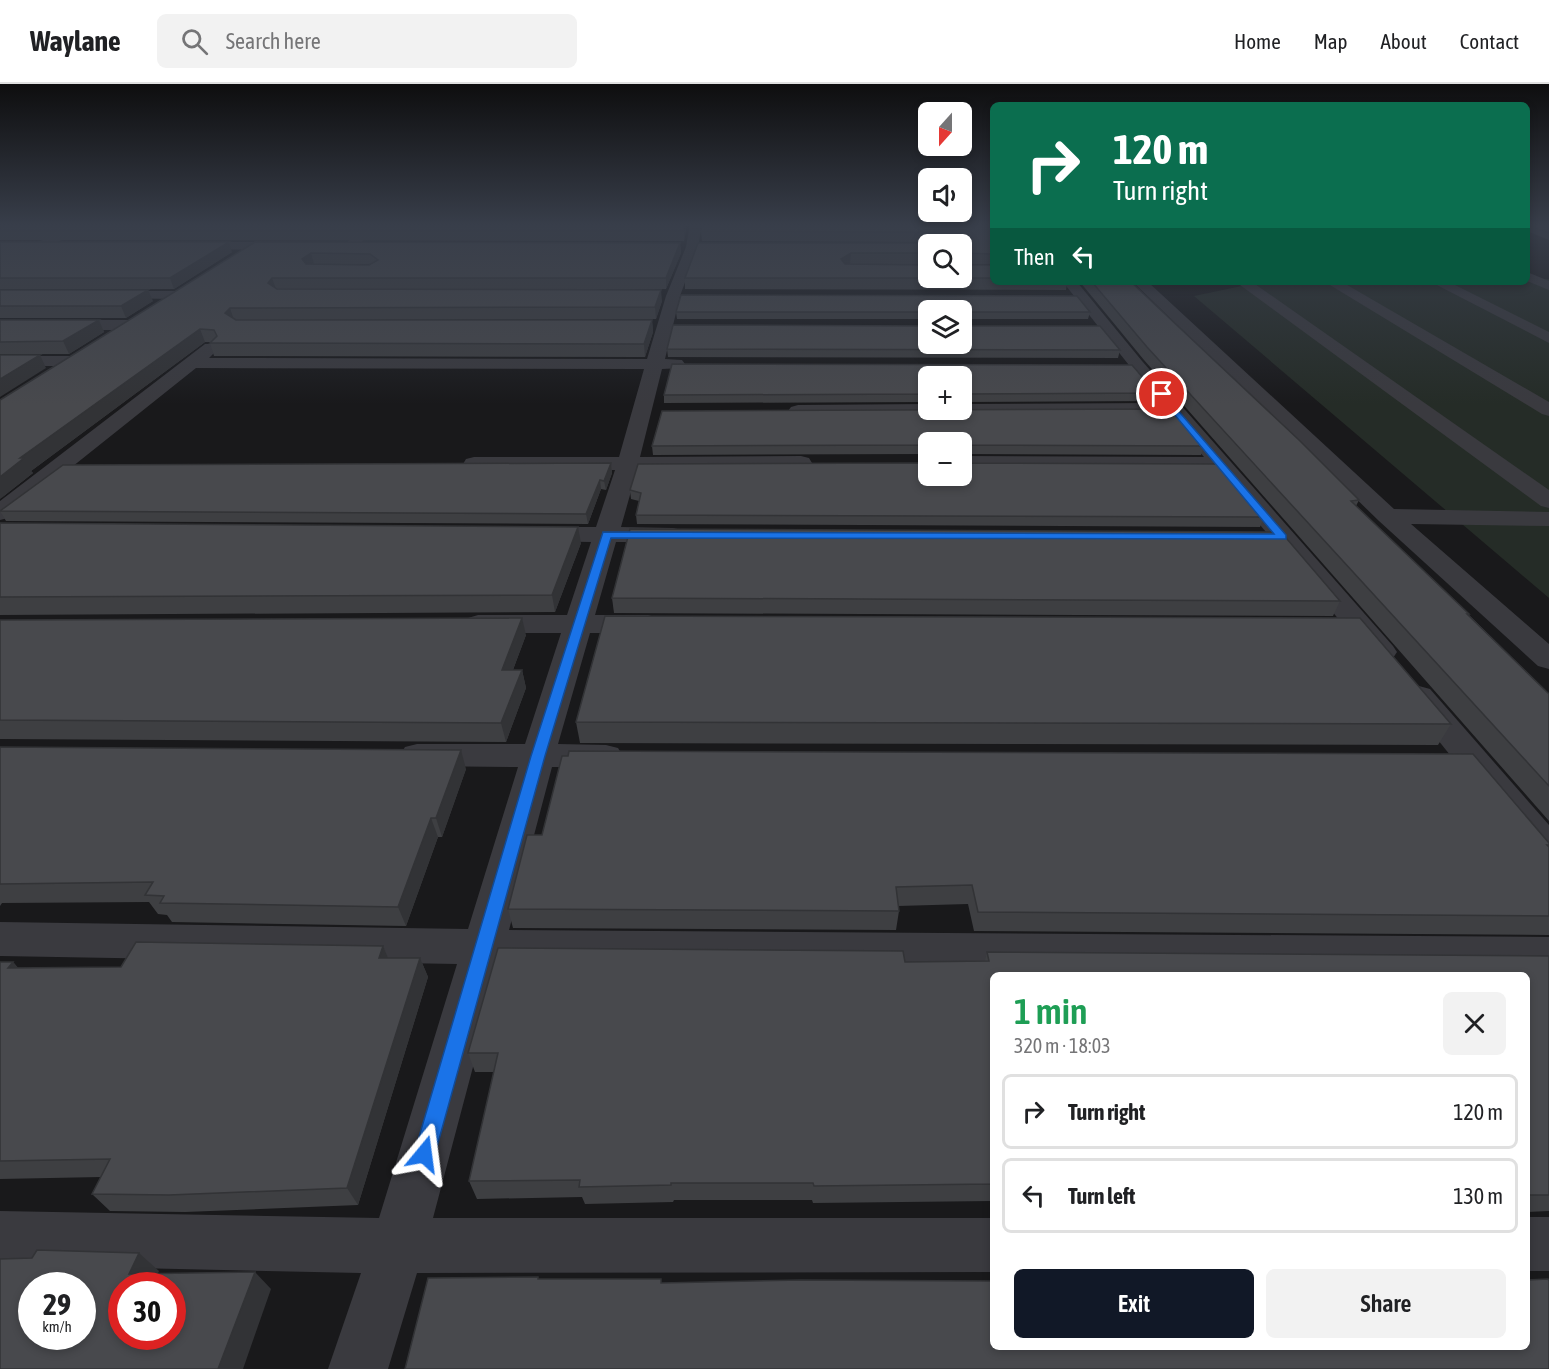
<!DOCTYPE html>
<meta charset="utf-8">
<style>
body{margin:0;font-family:"Asap Condensed",sans-serif;background:#f2f2f2;color:#202124;height:100vh;display:flex;flex-direction:column;font-size:22px;white-space:nowrap}
*{box-sizing:border-box;margin:0}
p{font-size:20px;color:#757577}
.icon{flex:none;width:33px;height:33px;fill:none;stroke:currentColor;stroke-width:2;stroke-linecap:round;stroke-linejoin:round}
.map{position:relative;flex:1;overflow:hidden}
.sheet{position:absolute;left:990px;top:888px;width:540px;height:378px;display:flex;flex-direction:column;background:#fff;border-radius:9px;box-shadow:0 3px 9px #0003}
.sheet>*{flex:none}
.top-card{position:absolute;left:990px;top:18px;width:540px;height:183px;border-radius:9px;box-shadow:0 3px 9px #0003;background:#0b6e4f;color:#fff;overflow:hidden}
.needle{width:39px;rotate:201deg}
.fabs{position:absolute;left:918px;top:18px;display:grid;gap:12px}
.fabs a{display:grid;place-items:center;width:54px;height:54px;border-radius:9px;background:#fff;box-shadow:0 3px 9px #0003;font-size:30px}
.speed{position:absolute;left:18px;top:1188px;display:flex;gap:12px;font-size:30px;font-weight:700;text-align:center}
.speed>*{display:grid;place-content:center;width:78px;height:78px;border-radius:50%;background:#fff;box-shadow:0 3px 9px #0003;line-height:1}
.speed small{font-size:15px;font-weight:400}
.speed .limit{border:9px solid #d22;background:#fff;color:#111}
.pin{position:absolute;display:grid;place-items:center;width:51px;height:51px;color:#fff;margin:-26px;border:3px solid #fff;border-radius:50%;box-shadow:0 2px 6px #0007}
.me{position:absolute;width:66px;margin:-33px;rotate:16deg;stroke-linejoin:round;filter:drop-shadow(0 0 4px #0008)}
.turn{display:flex;align-items:center;gap:21px;height:126px;padding:0 24px;font-size:27px}
.turn .icon{width:78px;height:78px;stroke-width:2.5}
.turn b{display:block;font-size:42px;line-height:51px}
.then{display:flex;align-items:center;height:57px;padding:0 24px;background:#0003;gap:12px;font-size:22px}
.round{display:grid;place-items:center;flex:none;width:63px;height:63px;border-radius:9px;background:#f2f2f2}
.headline{display:flex;align-items:center;justify-content:space-between;height:102px;padding:0 24px}
h1{font-size:36px;font-weight:600;line-height:45px;color:#1e9e55}
.primary-button{display:flex;gap:12px;margin-top:auto;padding:12px 24px}
.primary-button a{flex:1;height:69px;border-radius:9px;background:#111827;color:#fff;font-size:24px;font-weight:600;line-height:69px;text-align:center}
.primary-button a+a{background:#f2f2f2;color:#202124}
ul{padding:0;list-style:none}
li{display:flex;align-items:center;gap:18px;height:75px;margin:0 12px 9px;padding:0 12px;border:3px solid #e0e0e0;border-radius:9px}
li div{flex:1}
li b{display:block;font-size:22px}
li em{font-style:normal}
header{display:flex;align-items:center;gap:36px;box-sizing:border-box;height:84px;padding:0 30px;background:#fff;border-bottom:2px solid #e0e0e0}
header strong{font-size:28px}
nav{display:flex;gap:33px;margin-inline-start:auto;font-size:21px}
.search{width:420px;height:54px;background:#f2f2f2;display:flex;align-items:center;gap:15px;box-sizing:border-box;padding:0 21px;border-radius:9px;color:#757577;font-size:22px}
.map>svg:first-child{display:block}
.green{fill:#252c27}
.lines{fill:none;stroke-linecap:round;stroke-linejoin:round}
.minor{fill:#3a3a3f;fill-rule:evenodd}
.wall{fill:#3e3f42;fill-rule:evenodd}
.shaded-wall{fill:#323336}
.building{fill:#48494d;stroke:#323336;stroke-width:1.5;fill-rule:evenodd}
.route{fill:#1a73e8;stroke:#114b97;stroke-width:1.5}
</style>
<header>
<strong>Waylane</strong>
<div class="search"><svg class="icon" aria-label="search" viewBox="0 0 24 24"><circle cx="10" cy="10" r="6"/><path d="M15 15l6 6"/></svg>Search here</div>
<nav><a>Home</a><a>Map</a><a>About</a><a>Contact</a></nav>
</header>
<div class="map">
<svg width="1549" height="1285" viewBox="0 0 1549 1285">
<rect width="100%" height="100%" fill="#19191b"/>
<!-- green -->
<path class="green" d="M1527 195H1549V514L1194 212 1261 198H1527Z"/>
<g class="lines">
<!-- minor -->
<g class="minor">
<path d="M83 140H100L0 182V173Z"/>
<path d="M368 140H381L353 166 290 210H280L278 207 280 204 345 160Z"/>
<path d="M690 140H702L698 163 680 212 665 275 682 276 685 280 682 284 662 285 640 373 801 372 809 374 812 379 809 384 801 386H637L621 443 673 444 682 446 685 451 682 456 673 458H616L595 531H648L658 534 662 540 658 546 648 549H590L558 660 606 661 618 664 623 672 618 680 606 683H552L509 846 1549 853V889L500 881 433 1134H993V1188L417 1189 388 1285H328L361 1189 0 1181V1127L379 1134 457 880 0 872V838L468 845 518 683 417 682 405 679 400 671 405 663 417 660H525L561 549H478L468 546 464 540 468 534 478 531H567L591 458 536 457 527 455 524 450 527 445 536 443H596L615 386 474 387 466 385 463 380 466 375 474 373H619L644 285 196 284 8 434 0 436V417L205 260H217L219 264 209 274 647 275 666 212 686 163Z"/>
<path d="M186 158H294L300 162 294 166 182 165 180 162Z"/>
<path d="M1527 188 1549 197V206L1527 197Z"/>
<path d="M1063 198H1077L1142 277 1393 562 1397 568 1393 574 1382 577 1371 574 1215 387 962 385V372L1204 373 1168 331 798 333 791 331 788 327 791 323 798 321 928 320V326H962V320L1159 319Z"/>
<path d="M1133 198H1148L1394 425 1549 428V442L1411 440 1549 560V585L1538 582 1379 437Z"/>
<path d="M1236 198H1252L1549 406V424L1541 422Z"/>
<path d="M1325 198H1342L1549 318V332L1542 330Z"/>
<path d="M1431 198H1449L1549 248V259Z"/>
<path d="M107 207H179L186 211 179 215 102 214 100 211Z"/>
<path d="M0 236H132L140 241 132 246H0Z"/>
<path d="M0 272H75L81 273 84 277 81 281 75 282H0Z"/>
<path d="M1419 602 1430 605 1549 741V780L1535 776 1408 619 1403 612 1408 605Z"/>
<rect x="1527" y="1133" width="22" height="54"/>
</g>
</g>
<!-- wall -->
<g class="wall">
<path d="M0 140 686 146 684 157 0 156Z"/>
<path d="M993 140V180H962L963 181H993V198H1067L1066 206 685 205V194L698 159H929V158L702 157 701 147ZM928 160 962 194H928ZM849 180H928V181Z"/>
<path d="M1527 140H1549V156L1527 147Z"/>
<path d="M0 158 232 168 174 205H0Z"/>
<path d="M255 158 680 159 681 169 666 205H277L662 217 656 235 235 236H652L653 248 645 273 214 272 210 259V258H205L31 387 33 389 0 415ZM314 180H372L369 181H313Z"/>
<path d="M1080 198H1131L1359 416 1356 422 1469 530V531L1549 610V737L1144 276Z"/>
<path d="M0 206 153 217 126 234H0Z"/>
<path d="M681 211 1077 212 1090 228 1088 235H962V226H928V235H677L676 228Z"/>
<path d="M0 236H99L104 248 69 270H0Z"/>
<path d="M667 265 1120 266 1118 274 668 273Z"/>
<path d="M672 280 1132 281 1156 309 1154 317 962 318V319V292H928V319V318L664 319V311Z"/>
<path d="M662 327 1204 362 1201 371 962 370V358H928V370L653 371 652 362Z"/>
<path d="M611 379 612 389 606 406 601 405 588 440 6 437 0 427Z"/>
<path d="M963 379 1264 433 1260 443 637 440 636 431 639 417 631 415 630 406Z"/>
<path d="M0 439 581 459 555 528 0 531Z"/>
<path d="M612 514 1340 517 1333 532 614 529Z"/>
<path d="M0 536 526 551 513 586H522L526 604 506 658 0 655Z"/>
<path d="M576 638 1451 640 1438 661 580 659Z"/>
<path d="M0 663 466 685 442 753H438L406 842 172 838 167 831 158 830 149 818 2 819 0 822Z"/>
<path d="M1548 758 1549 759V851L974 847 968 820 898 822 899 827 896 846 513 844 508 825Z"/>
<path d="M383 862 388 874H420L428 893 358 1121 185 1128 110 1127 92 1110 101 1093 0 1095V878H13L18 884 121 883Z"/>
<path d="M987 868 1549 872V1127L1527 1128V891H993V1117L813 1119 812 1116H674L673 1118 585 1120 582 1113 477 1115 469 1097 494 988H475L468 969 905 878 985 877Z"/>
</g>
<!-- shaded-wall -->
<g class="shaded-wall">
<path d="M685 140H686V146L684 157V147Z"/>
<path d="M229 158 232 168 174 205 170 194Z"/>
<path d="M680 159 681 169 666 205V194Z"/>
<path d="M311 169 314 180 305 185 302 175Z"/>
<path d="M851 169 850 180 841 185V175Z"/>
<path d="M272 194 276 205 268 199Z"/>
<path d="M148 206 153 217 126 234 121 222Z"/>
<path d="M661 206 662 217 656 235 655 223Z"/>
<path d="M230 224 234 236 225 229Z"/>
<path d="M99 236 104 248 69 270 63 257Z"/>
<path d="M652 236 653 248 645 273 644 260Z"/>
<path d="M200 245 205 258 31 387 33 389 0 415V393L20 374Z"/>
<path d="M40 271 46 284 0 313V295Z"/>
<path d="M611 379 612 389 606 406 604 397Z"/>
<path d="M600 396 601 405 588 440 586 430Z"/>
<path d="M578 443 581 459 555 528 552 511Z"/>
<path d="M522 534 526 551 506 604 502 586Z"/>
<path d="M522 586 526 604 506 658 501 639Z"/>
<path d="M461 666 466 685 442 753 436 734Z"/>
<path d="M431 734 438 753 406 842 398 823Z"/>
<path d="M383 862 391 881 379 874Z"/>
<path d="M420 874 428 893 358 1121 347 1104Z"/>
<path d="M13 878 30 897 8 884Z"/>
<path d="M139 1169 159 1187 152 1202 129 1190Z"/>
<path d="M255 1188 271 1205 243 1285H218Z"/>
</g>
<!-- building -->
<g class="building">
<path d="M0 140H685L684 147H0Z"/>
<path d="M702 140H993V170L963 169 962 177V160H928V169H851L841 175 845 180 928 181V194H962V180L963 181H993V194H685L698 159H929L931 152 936 150 934 148 701 147Z"/>
<path d="M1527 140H1549V149L1527 141Z"/>
<path d="M0 158H229L170 194H0Z"/>
<path d="M255 158 680 159 666 194H272L268 199 277 205 661 206 655 223 230 224 225 229 236 236H652L644 260 210 259 217 252 214 246 200 245 20 374H24L0 393V316ZM311 169 370 170 378 176 369 181 306 180 302 175Z"/>
<path d="M1092 198H1131L1299 356 1359 416 1351 417 1469 530H1467L1549 610V702L1147 263Z"/>
<path d="M0 206H148L121 222H0Z"/>
<path d="M681 211 1077 212 1090 228H963L962 229V226H928V228H676Z"/>
<path d="M0 236H99L63 257 0 258Z"/>
<path d="M673 241 928 242V260H962V242H1100L1120 266 667 265Z"/>
<path d="M0 271H40L0 295Z"/>
<path d="M672 280 1132 281 1156 309 963 310 962 314V292H928V310L664 311Z"/>
<path d="M1170 325 1204 362 963 361 962 363V358H928V361L652 362 662 327Z"/>
<path d="M962 377 963 379 1219 380 1264 433 636 431 641 409 630 406 638 380 928 379V392H962Z"/>
<path d="M611 379 604 397 600 396 586 430 0 427 63 381Z"/>
<path d="M0 439 578 443 552 511 0 513Z"/>
<path d="M630 445 1281 448 1340 517 612 514Z"/>
<path d="M605 532 1360 534 1451 640 576 638Z"/>
<path d="M522 534 502 586H522L501 639 0 636V536Z"/>
<path d="M0 663 461 666 436 734H431L398 823 160 819 164 812 145 811 153 798 0 800Z"/>
<path d="M569 667 1473 670 1549 759V761H1547L1549 763V832L978 828 972 801 896 803 899 827 508 825 527 751H542L562 672H568Z"/>
<path d="M136 858 383 862 379 874H420L347 1104 169 1111 92 1110 110 1075 0 1077V878H13L8 884 121 883Z"/>
<path d="M498 864 903 867 905 878 989 877 987 868 1549 872V1111H1527V891H993V1100L814 1102 813 1099H671V1101L579 1103 580 1096 469 1097 498 969H468Z"/>
<path d="M37 1166 139 1169 129 1190 255 1188 218 1285H0V1175L32 1174ZM32 1202H82V1252H32ZM122 1202H172V1252H122Z"/>
<path d="M538 1193V1195H661V1199L801 1196 993 1197V1263H1527V1196L1548 1195 1549 1197V1285H405L428 1194Z"/>
</g>
<!-- sky -->
<linearGradient id="sky" x2="0" y2="1"><stop stop-color="#0e0e0f"/><stop offset="0.44" stop-color="#383e4a"/><stop offset="1" stop-color="#383e4a" stop-opacity="0"/></linearGradient>
<rect width="1549" height="320" fill="url(#sky)"/>
<!-- route -->
<path class="route" d="M1162 308 1286 451V455L611 454 545 672 435 1070 432 1077 424 1080 417 1077 414 1070 531 672 603 448 1274 450 1159 312 1158 310Z"/>
</svg>
<div class="fabs">
<a><svg class="needle" viewBox="-14 -14 28 28"><path d="M0-13l5 13h-10z" fill="#e53935"/><path d="M0 13l5-13h-10z" fill="#757577"/></svg></a>
<a><svg class="icon" aria-label="sound" viewBox="0 0 24 24"><path d="M4 9h4l5-4v14l-5-4H4zM17 9q2 3 0 6"/></svg></a>
<a><svg class="icon" aria-label="search" viewBox="0 0 24 24"><circle cx="10" cy="10" r="6"/><path d="M15 15l6 6"/></svg></a>
<a><svg class="icon" aria-label="layers" viewBox="0 0 24 24"><path d="M12 4l9 5-9 5-9-5zM3 14l9 5 9-5"/></svg></a>
<a>+</a>
<a>−</a>
</div>
<div class="speed"><div>29<small>km/h</small></div><div class="limit">30</div></div>
<div class="pin" style="left:1162px;top:310px;background:#d93025"><svg class="icon" aria-label="arrive" viewBox="0 0 24 24"><path d="M6 21V4h12l-3 4 3 4H6"/></svg></div>
<svg class="me" style="left:424px;top:1070px" viewBox="-20 -20 40 40"><path d="M0-17L14 15 0 8-14 15z" fill="#1a73e8" stroke="#fff" stroke-width="4"/></svg>
<div class="top-card">
<div class="turn"><svg class="icon" aria-label="right" viewBox="0 0 24 24"><path d="M7 20v-9h11M14 6l5 5-5 5"/></svg><div><b>120 m</b>Turn right</div></div>
<div class="then">Then<svg class="icon" aria-label="left" viewBox="0 0 24 24"><path d="M17 20v-9H6M10 6l-5 5 5 5"/></svg></div>
</div>
<section class="sheet">
<div class="headline"><div><h1>1 min</h1><p>320 m · 18:03</p></div><a class="round"><svg class="icon" aria-label="close" viewBox="0 0 24 24"><path d="M6 6l12 12M18 6L6 18"/></svg></a></div>
<ul>
<li><svg class="icon" aria-label="right" viewBox="0 0 24 24"><path d="M7 20v-9h11M14 6l5 5-5 5"/></svg><div><b>Turn right</b></div><em>120 m</em></li>
<li><svg class="icon" aria-label="left" viewBox="0 0 24 24"><path d="M17 20v-9H6M10 6l-5 5 5 5"/></svg><div><b>Turn left</b></div><em>130 m</em></li>
</ul>
<div class="primary-button"><a>Exit</a><a>Share</a></div>
</section>
</div>
